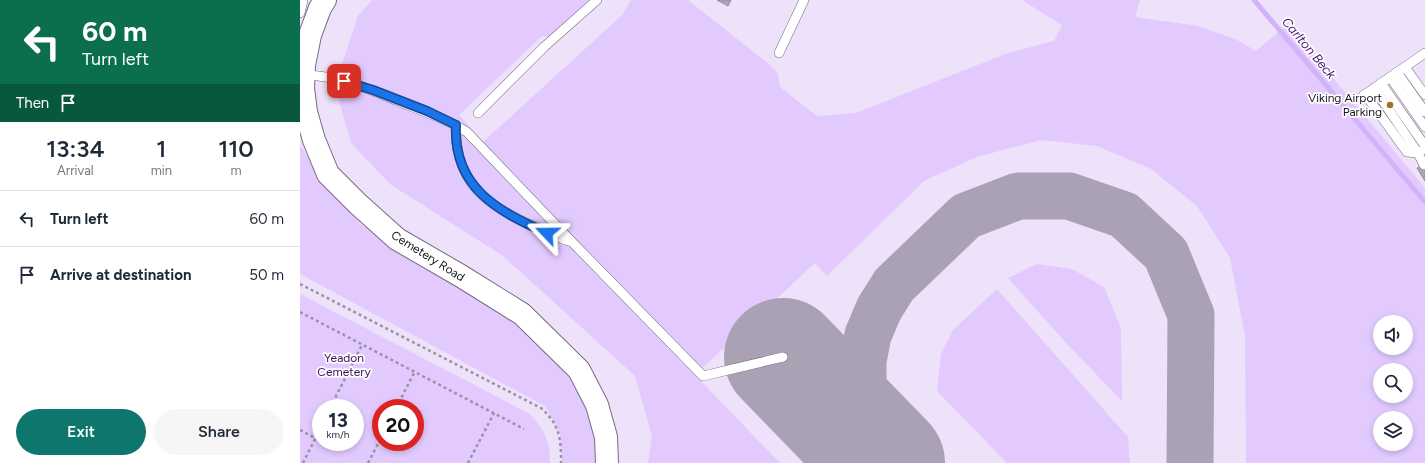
<!DOCTYPE html>
<style>
body{margin:0;font-family:Figtree,sans-serif;background:#f6f6f7;color:#1f2937;height:100vh;display:flex;flex-direction:column;font-size:15px;white-space:nowrap}
*{box-sizing:border-box;margin:0}
p{font-size:13px;color:#747a83}
.icon{flex:none;width:22px;height:22px;fill:none;stroke:currentColor;stroke-width:2;stroke-linecap:round;stroke-linejoin:round}
.map{position:relative;flex:1;overflow:hidden}
.details{display:flex;flex-direction:column;background:#fff;width:300px}
.details>*{flex:none}
.guide{background:#0b6e4f;color:#fff;overflow:hidden}
.controls{position:absolute;left:1073px;top:315px;display:grid;gap:8px}
.controls a{display:grid;place-items:center;width:40px;height:40px;border-radius:50%;background:#fff;box-shadow:0 2px 6px #0003;font-size:20px}
.speed{position:absolute;left:12px;top:399px;display:flex;gap:8px;font-size:20px;font-weight:700;text-align:center}
.speed>*{display:grid;place-content:center;width:52px;height:52px;border-radius:50%;background:#fff;box-shadow:0 2px 6px #0003;line-height:1}
.speed small{font-size:10px;font-weight:400}
.speed .limit{border:6px solid #d22;background:#fff;color:#111}
.pin{position:absolute;display:grid;place-items:center;width:34px;height:34px;color:#fff;margin:-17px;border-radius:8px;box-shadow:0 2px 6px #0006}
.me{position:absolute;width:44px;margin:-22px;rotate:293deg;stroke-linejoin:round;filter:drop-shadow(0 0 3px #0008)}
.turn{display:flex;align-items:center;gap:14px;height:84px;padding:0 16px;font-size:18px}
.turn .icon{width:52px;height:52px;stroke-width:2.5}
.turn b{display:block;font-size:28px;line-height:34px}
.then{display:flex;align-items:center;height:38px;padding:0 16px;background:#0003;gap:8px;font-size:15px}
.eta{display:flex;justify-content:space-evenly;align-items:center;height:68px;text-align:center}
.eta b{font-size:24px;font-weight:600;line-height:28px}
.cta{display:flex;gap:8px;margin-top:auto;padding:8px 16px}
.cta a{flex:1;height:46px;border-radius:24px;background:#0f766e;color:#fff;font-size:16px;font-weight:600;line-height:46px;text-align:center}
.cta a+a{background:#f6f6f7;color:#1f2937}
ul{padding:0;list-style:none}
li{display:flex;align-items:center;gap:12px;height:56px;padding:0 16px;border-top:1px solid #e0e1e3}
li div{flex:1}
li b{display:block;font-size:15px}
li em{font-style:normal}
main{display:flex;flex:1;min-height:0}
.map>svg:first-child{display:block}
.green{fill:#e2caff;fill-rule:evenodd}
.lines{fill:none;stroke-linecap:round;stroke-linejoin:round}
.stream{stroke:#d2b2f8;stroke-width:5}
.taxiway{stroke:#aaa2b4;stroke-width:47}
.runway{stroke:#aaa2b4;stroke-width:118}
.building{fill:#aea4ba;stroke:#938a9f}
.lane-casing{stroke:#756c80;stroke-width:10}
.secondary-casing{stroke:#756c80;stroke-width:24}
.path{stroke:#9b93a5;stroke-width:2.5;stroke-dasharray:3 3;stroke-linecap:butt}
.lane{stroke:#fff;stroke-width:9}
.secondary{stroke:#fff;stroke-width:22}
.route-casing{stroke:#114b97;stroke-width:10}
.route{stroke:#1a73e8;stroke-width:7}
.poi-dot{fill:#a17125;stroke:#fff;stroke-width:1.5}
.labels{text-anchor:middle;dominant-baseline:central;stroke-width:3.5;stroke-linejoin:round;paint-order:stroke}
.poi-label{font-size:12px;fill:#18151d;stroke:#fff;text-anchor:end}
.street-label{font-size:12px;fill:#18151d;stroke:#fff}
.park-label{font-size:12px;fill:#3a0e5b;stroke:#fff}
.water-label{font-size:13px;font-style:italic;fill:#52187d;stroke:#fff}
</style>
<main>
<section class="details">
<div class="guide">
<div class="turn"><svg class="icon" aria-label="left" viewBox="0 0 24 24"><path d="M17 20v-9H6M10 6l-5 5 5 5"/></svg><div><b>60 m</b>Turn left</div></div>
<div class="then">Then<svg class="icon" aria-label="arrive" viewBox="0 0 24 24"><path d="M6 21V4h12l-3 4 3 4H6"/></svg></div>
</div>
<div class="eta">
<div><b>13:34</b><p>Arrival</p></div>
<div><b>1</b><p>min</p></div>
<div><b>110</b><p>m</p></div>
</div>
<ul>
<li><svg class="icon" aria-label="left" viewBox="0 0 24 24"><path d="M17 20v-9H6M10 6l-5 5 5 5"/></svg><div><b>Turn left</b></div><em>60 m</em></li>
<li><svg class="icon" aria-label="arrive" viewBox="0 0 24 24"><path d="M6 21V4h12l-3 4 3 4H6"/></svg><div><b>Arrive at destination</b></div><em>50 m</em></li>
</ul>
<div class="cta"><a>Exit</a><a>Share</a></div>
</section>
<div class="map">
<svg width="1125" height="463" viewBox="0 0 1125 463">
<rect width="100%" height="100%" fill="#ede2fa"/>
<!-- green -->
<g class="green">
<path d="M72 0H291L255 37 242 36 159 115 183 142 322 15 331 0H388L465 61 478 73 480 87 517 116 556 113 708 53 754 41 762 25 722 0H840L835 17 899 26 937 40 956 51 988 24 1125 188V463H946L945 336 930 258 897 206 851 169 797 146 741 140 677 157 624 181 527 276 515 263 395 375 480 463H348L352 436 335 376 202 255 91 185 51 143 39 101 40 70 58 16ZM1080 322H1106V348H1080ZM1080 370H1106V396H1080ZM1080 418H1106V444H1080Z"/>
<path d="M0 145 31 192 63 226 92 247 210 319 243 347 270 378 283 400 294 431 299 463H262L260 434 245 406 0 274Z"/>
<path d="M737 264 772 269 804 287 821 328 822 401 766 343 708 278Z"/>
<path d="M697 289 828 437 830 463H707L637 391 641 354 653 330Z"/>
<path d="M0 294 230 414C245 432 250 439 250 463H0ZM21 408H55V442H21ZM81 408H115V442H81Z"/>
</g>
<g class="lines">
<!-- stream -->
<path class="stream" d="M954 0 1125 202"/>
<!-- taxiway -->
<path class="taxiway" d="M593 463 577 439 568 414 563 388V361L568 335 579 309 594 285 666 216 718 196H769L824 215 866 254 891 315 890 463"/>
<!-- runway -->
<path class="runway" d="M483 357 586 463"/>
</g>
<!-- building -->
<g class="building">
<path d="M417 0H431L428 6Z"/>
<path d="M1125 164V181L1117 168Z"/>
</g>
<g class="lines">
<!-- lane casing -->
<g class="lane-casing">
<g id="lane">
<path d="M0 13 3 0"/>
<path d="M479 53 504 0"/>
<path d="M1105 67 1125 95"/>
<path d="M1097 72 1125 112"/>
<path d="M3 75C38 75 69 89 100 102 123 111 146 119 167 132L273 243 403 376 483 357"/>
<path d="M1090 77 1125 127"/>
<path d="M1081 83 1125 146"/>
<path d="M1074 88 1118 153"/>
<path d="M1065 94 1107 152 1118 153"/>
<path d="M1060 98 1125 53"/>
<path d="M178 113 244 47 297 0"/>
<path d="M156 125C153 199 211 216 268 241"/>
<path d="M1123 150 1118 153 1124 165"/>
</g>
</g>
<!-- secondary casing -->
<g class="secondary-casing">
<path id="secondary" d="M25 0 20 8 10 35 4 65 3 88 6 112 14 140 28 174 58 204 97 239 161 276 222 314 279 370 297 405 306 437 307 463"/>
</g>
<!-- path -->
<g class="path">
<path d="M0 284 241 408C260 425 261 439 261 463"/>
<path d="M0 312 224 429"/>
<path d="M30 408 62 345"/>
<path d="M96 408 115 371"/>
<path d="M0 430 15 438"/>
<path d="M3 463 21 427"/>
<path d="M68 463 81 438"/>
<path d="M168 463 194 413"/>
</g>
<!-- lane -->
<use href="#lane" class="lane"/>
<!-- secondary -->
<use href="#secondary" class="secondary"/>
</g>
<g class="lines">
<!-- route casing -->
<g class="route-casing">
<path id="route" d="M44 81 73 90 127 111 156 125C153 187 197 211 247 233"/>
</g>
<!-- route -->
<use href="#route" class="route"/>
</g>
<!-- markers -->
<circle class="poi-dot" cx="1090" cy="105" r="4"/>
<g class="labels">
<!-- poi labels -->
<g class="poi-label">
<text x="1082" y="98">Viking Airport<tspan x="1082" dy="14">Parking</tspan></text>
</g>
<!-- street labels -->
<g class="street-label">
<text transform="translate(128 256) rotate(32)">Cemetery Road</text>
</g>
<!-- park labels -->
<g class="park-label">
<text x="44" y="358">Yeadon<tspan x="44" dy="14">Cemetery</tspan></text>
</g>
<!-- water labels -->
<g class="water-label">
<text transform="translate(1009 48) rotate(50)">Carlton Beck</text>
</g>
</g>
</svg>
<div class="controls">
<a><svg class="icon" aria-label="sound" viewBox="0 0 24 24"><path d="M4 9h4l5-4v14l-5-4H4zM17 9q2 3 0 6"/></svg></a>
<a><svg class="icon" aria-label="search" viewBox="0 0 24 24"><circle cx="10" cy="10" r="6"/><path d="M15 15l6 6"/></svg></a>
<a><svg class="icon" aria-label="layers" viewBox="0 0 24 24"><path d="M12 4l9 5-9 5-9-5zM3 14l9 5 9-5"/></svg></a>
</div>
<div class="speed"><div>13<small>km/h</small></div><div class="limit">20</div></div>
<div class="pin" style="left:44px;top:81px;background:#d93025"><svg class="icon" aria-label="arrive" viewBox="0 0 24 24"><path d="M6 21V4h12l-3 4 3 4H6"/></svg></div>
<svg class="me" style="left:247px;top:233px" viewBox="-20 -20 40 40"><path d="M0-17L14 15 0 8-14 15z" fill="#1a73e8" stroke="#fff" stroke-width="4"/></svg>
</div>
</main>
